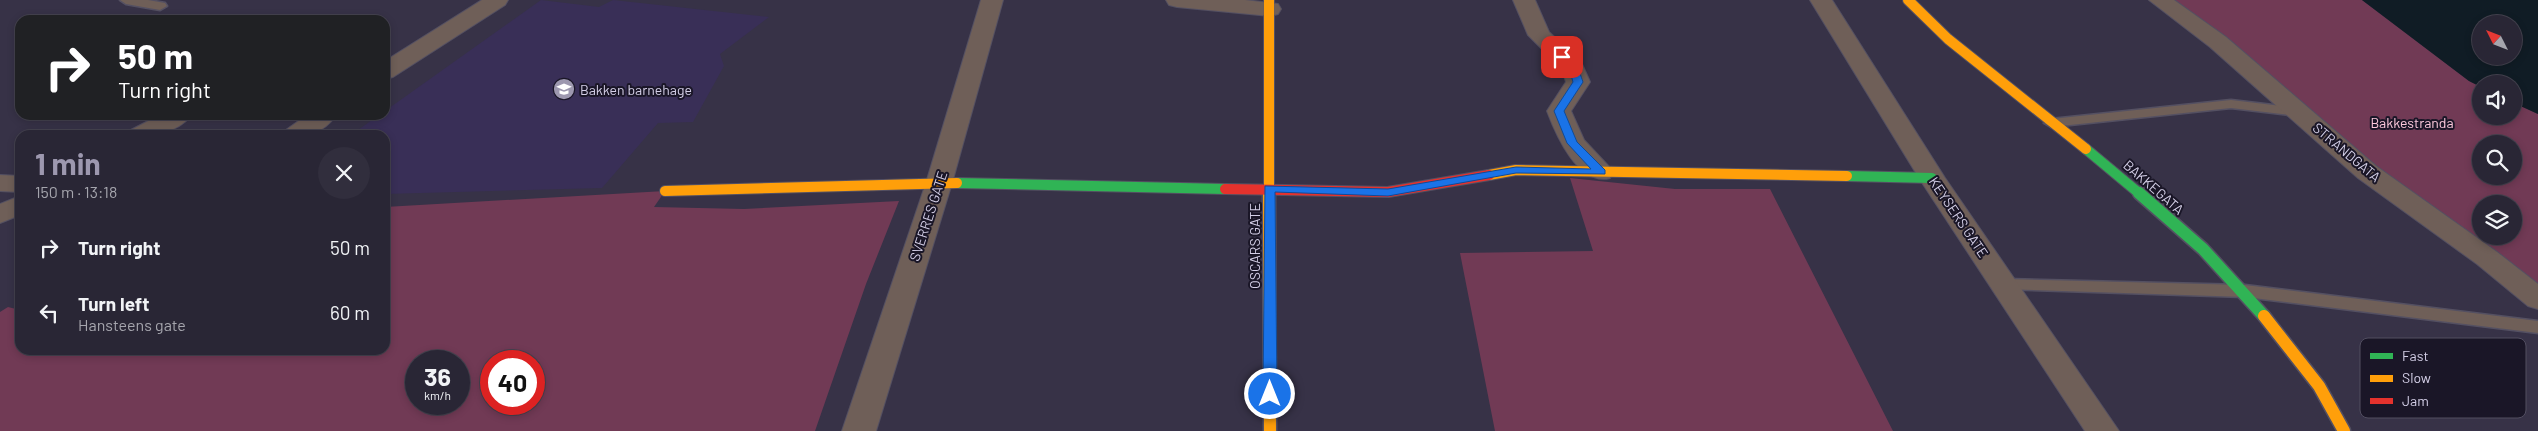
<!DOCTYPE html>
<meta charset="utf-8">
<style>
body{margin:0;font-family:Barlow,sans-serif;background:#312e3d;color:#f1f3f6;height:100vh;display:flex;flex-direction:column;font-size:19px;white-space:nowrap}
*{box-sizing:border-box;margin:0}
p{font-size:16px;color:#a5a5ad}
.icon{flex:none;width:28px;height:28px;fill:none;stroke:currentColor;stroke-width:2;stroke-linecap:round;stroke-linejoin:round}
.map{position:relative;flex:1;overflow:hidden}
.panel{position:absolute;left:15px;top:130px;width:375px;height:225px;display:flex;flex-direction:column;background:#292635;border-radius:15px;box-shadow:0 2px 8px #0003,0 0 0 1px #454350}
.panel>*{flex:none}
.guide{position:absolute;left:15px;top:15px;width:375px;height:105px;border-radius:15px;box-shadow:0 2px 8px #0003,0 0 0 1px #454350;background:#202124;color:#fff;overflow:hidden}
.needle{width:32px;rotate:312deg}
.fabs{position:absolute;left:2472px;top:15px;display:grid;gap:10px}
.fabs a{display:grid;place-items:center;width:50px;height:50px;border-radius:50%;background:#292635;box-shadow:0 2px 8px #0003,0 0 0 1px #454350;font-size:25px}
.speed{position:absolute;left:405px;top:350px;display:flex;gap:10px;font-size:25px;font-weight:700;text-align:center}
.speed>*{display:grid;place-content:center;width:65px;height:65px;border-radius:50%;background:#292635;box-shadow:0 2px 8px #0003,0 0 0 1px #454350;line-height:1}
.speed small{font-size:12px;font-weight:400}
.speed .limit{border:8px solid #d22;background:#fff;color:#111}
.pin{position:absolute;display:grid;place-items:center;width:42px;height:42px;color:#fff;margin:-21px;border-radius:10px;box-shadow:0 2px 8px #0006}
.me{position:absolute;width:55px;margin:-28px;rotate:0deg;stroke-linejoin:round;filter:drop-shadow(0 0 4px #0008)}
.turn{display:flex;align-items:center;gap:18px;height:105px;padding:0 20px;font-size:22px}
.turn .icon{width:65px;height:65px;stroke-width:2.5}
.turn b{display:block;font-size:35px;line-height:42px}
.round{display:grid;place-items:center;flex:none;width:52px;height:52px;border-radius:26px;background:#312e3d}
.overview{display:flex;align-items:center;justify-content:space-between;height:85px;padding:0 20px}
h1{font-size:30px;font-weight:700;line-height:38px;color:#9d98af}
ul{padding:0;list-style:none}
li{display:flex;align-items:center;gap:15px;height:65px;padding:0 20px}
li div{flex:1}
li b{display:block;font-size:19px}
li em{font-style:normal}
.map>svg:first-child{display:block}
.built{fill:#392f57}
.green{fill:#713a55;fill-rule:evenodd}
.water{fill:#101c25;fill-rule:evenodd}
.lines{fill:none;stroke-linecap:round;stroke-linejoin:round}
.lane-casing{stroke:#545062;stroke-width:3}
.street-casing{stroke:#545062;stroke-width:2}
.fast-far1-casing{stroke:#545062;stroke-width:12}
.fast-casing{stroke:#545062;stroke-width:15}
.slow-far1-casing{stroke:#545062;stroke-width:12}
.slow-casing{stroke:#545062;stroke-width:15}
.jam-casing{stroke:#545062;stroke-width:12}
.lane{fill:#6f5f58;fill-rule:evenodd}
.street{fill:#6f5f58;fill-rule:evenodd}
.fast-far1{stroke:#30b455;stroke-width:10}
.fast{stroke:#30b455;stroke-width:12}
.slow-far1{stroke:#ff9f0a;stroke-width:10}
.slow{stroke:#ff9f0a;stroke-width:12}
.jam{stroke:#e5322d;stroke-width:10}
.route{fill:#1a73e8;stroke:#114b97}
.labels{text-anchor:middle;dominant-baseline:central;stroke-width:4;stroke-linejoin:round;paint-order:stroke}
.poi-label{font-size:14px;fill:#d4cfe7;stroke:#1a1627;text-anchor:start}
.park-label{font-size:14px;fill:#fcc8dc;stroke:#1a1627}
.street-label{font-size:14px;fill:#d4cfe7;stroke:#1a1627}
.key{fill:#1a1627;stroke:#524e61;stroke-width:1}
.key-label{font-size:14px;fill:#d4cfe7}
</style>
<div class="map">
<svg width="2538" height="431" viewBox="0 0 2538 431">
<rect width="100%" height="100%" fill="#373247"/>
<!-- built -->
<path class="built" d="M541 0 599 7 613 0 769 17 720 54 724 66 693 122 658 123 602 188 385 194V135H351L379 115H385V111Z"/>
<!-- green -->
<g class="green">
<path d="M2160 0H2362L2469 81 2481 87V116H2514V103L2538 114V299ZM2481 144H2514V176H2481ZM2481 204H2514V236H2481Z"/>
<path d="M1570 178 1675 189H1770L1893 431H1495L1460 253 1593 251Z"/>
<path d="M665 191 654 207 744 209 899 201 866 284 815 431H0V312L8 307 20 310V350H385V207ZM416 361H459V404H416ZM491 361H534V404H491Z"/>
</g>
<!-- water -->
<path class="water" d="M2362 0H2538V114L2514 103V84H2481V87L2469 81ZM2481 24H2514V56H2481Z"/>
<g class="lines">
<!-- lane casing -->
<g class="lane-casing">
<g id="lane">
<path d="M120 0H148L165 3 167 6 160 10 126 4Z"/>
<path d="M2231 100 2299 108 2306 112 2299 116 2231 108 2051 127 2044 123 2051 119Z"/>
<path d="M2006 279 2245 285 2538 321V333L2245 297 2000 289 1997 285 2000 281Z"/>
</g>
</g>
<!-- street casing -->
<g class="street-casing">
<g id="street">
<path d="M482 0H508L505 5 393 77 385 79V61Z"/>
<path d="M981 0H1003L952 183 876 431H842L926 183Z"/>
<path d="M1166 0H1245L1278 4 1281 9 1278 14 1270 16 1177 7 1169 5Z"/>
<path d="M1513 0H1535L1549 32 1581 62 1590 82 1571 111 1584 140 1614 172 1610 178C1578 186 1556 135 1547 111L1566 82 1562 69 1528 35Z"/>
<path d="M1810 0H1832L1945 178 2119 431H2085L1919 178Z"/>
<path d="M2149 0H2174L2226 37 2376 166 2497 252 2538 284V309L2528 306 2477 264 2358 178 2210 47Z"/>
<path d="M160 115H191C177 135 149 135 127 135L131 130Z"/>
<path d="M307 115H336C322 136 305 135 282 135L286 130Z"/>
<path d="M0 175 20 176V192L0 191Z"/>
<path d="M20 196V215L0 223V204Z"/>
</g>
</g>
<!-- fast-far1 casing -->
<g class="fast-far1-casing">
<g id="fast-far1">
<path d="M2086 149 2140 194"/>
<path d="M1847 176 1932 178"/>
<path d="M957 183 1225 189"/>
</g>
</g>
<!-- fast casing -->
<g class="fast-casing">
<path id="fast" d="M2139 193 2203 249 2264 316"/>
</g>
<!-- slow-far1 casing -->
<g class="slow-far1-casing">
<g id="slow-far1">
<path d="M1269 0V194"/>
<path d="M1908 0 1948 39 2086 149"/>
<path d="M1489 175 1516 170 1847 176"/>
<path d="M665 191 957 183"/>
</g>
</g>
<!-- slow casing -->
<g class="slow-casing">
<g id="slow">
<path d="M1269 193 1270 431"/>
<path d="M2264 316 2319 386 2344 431"/>
</g>
</g>
<!-- jam casing -->
<g class="jam-casing">
<path id="jam" d="M1225 189 1388 192 1489 175"/>
</g>
<!-- lane -->
<use href="#lane" class="lane"/>
<!-- street -->
<use href="#street" class="street"/>
<!-- fast-far1 -->
<use href="#fast-far1" class="fast-far1"/>
<!-- fast -->
<use href="#fast" class="fast"/>
<!-- slow-far1 -->
<use href="#slow-far1" class="slow-far1"/>
<!-- slow -->
<use href="#slow" class="slow"/>
<!-- jam -->
<use href="#jam" class="jam"/>
</g>
<!-- route -->
<path class="route" d="M1558 55C1573 53 1579 70 1583 82L1564 111 1577 142 1605 170V174L1516 173 1388 196 1275 192 1277 394 1275 397H1265L1263 394 1265 186 1388 189 1516 167 1591 169 1567 143 1554 111 1573 82 1569 68 1558 59Z"/>
<!-- icons -->
<defs>
<g id="school-disc" transform="scale(1.125)"><circle r="9.5" fill="#9d98af" stroke="#1a1627"/><path d="M0-5L7-2L0 1L-7-2ZM-4 1L0 2.5L4 1V4Q0 6-4 4Z" fill="#fff"/></g>
</defs>
<g fill-rule="evenodd">
<use href="#school-disc" x="564" y="89"/>
</g>
<g class="labels">
<!-- poi labels -->
<g class="poi-label">
<text x="580" y="89">Bakken barnehage</text>
</g>
<!-- park labels -->
<g class="park-label">
<text x="2412" y="122">Bakkestranda</text>
</g>
<!-- street labels -->
<g class="street-label">
<text transform="translate(2347 152) rotate(40)">STRANDGATA</text>
<text transform="translate(2154 187) rotate(41)">BAKKEGATA</text>
<text transform="translate(928 216) rotate(-72)">SVERRES GATE</text>
<text transform="translate(1959 217) rotate(56)">KEYSERS GATE</text>
<text transform="translate(1254 246) rotate(-90)">OSCARS GATE</text>
</g>
</g>
<!-- legend -->
<rect x="2360" y="338" width="166" height="80" rx="8" class="key"/>
<rect x="2370" y="353" width="23" height="6" fill="#30b455"/>
<rect x="2370" y="375" width="23" height="7" fill="#ff9f0a"/>
<rect x="2370" y="398" width="23" height="6" fill="#e5322d"/>
<g class="key-label">
<text x="2402" y="361">Fast</text>
<text x="2402" y="383">Slow</text>
<text x="2402" y="406">Jam</text>
</g>
</svg>
<div class="fabs">
<a><svg class="needle" viewBox="-14 -14 28 28"><path d="M0-13l5 13h-10z" fill="#e53935"/><path d="M0 13l5-13h-10z" fill="#a5a5ad"/></svg></a>
<a><svg class="icon" aria-label="sound" viewBox="0 0 24 24"><path d="M4 9h4l5-4v14l-5-4H4zM17 9q2 3 0 6"/></svg></a>
<a><svg class="icon" aria-label="search" viewBox="0 0 24 24"><circle cx="10" cy="10" r="6"/><path d="M15 15l6 6"/></svg></a>
<a><svg class="icon" aria-label="layers" viewBox="0 0 24 24"><path d="M12 4l9 5-9 5-9-5zM3 14l9 5 9-5"/></svg></a>
</div>
<div class="speed"><div>36<small>km/h</small></div><div class="limit">40</div></div>
<div class="pin" style="left:1562px;top:57px;background:#d93025"><svg class="icon" aria-label="arrive" viewBox="0 0 24 24"><path d="M6 21V4h12l-3 4 3 4H6"/></svg></div>
<svg class="me" style="left:1270px;top:394px" viewBox="-20 -20 40 40"><circle r="17" fill="#1a73e8" stroke="#fff" stroke-width="3"/><path d="M0-11L8 9 0 5-8 9z" fill="#fff"/></svg>
<div class="guide">
<div class="turn"><svg class="icon" aria-label="right" viewBox="0 0 24 24"><path d="M7 20v-9h11M14 6l5 5-5 5"/></svg><div><b>50 m</b>Turn right</div></div>
</div>
<section class="panel">
<div class="overview"><div><h1>1 min</h1><p>150 m · 13:18</p></div><a class="round"><svg class="icon" aria-label="close" viewBox="0 0 24 24"><path d="M6 6l12 12M18 6L6 18"/></svg></a></div>
<ul>
<li><svg class="icon" aria-label="right" viewBox="0 0 24 24"><path d="M7 20v-9h11M14 6l5 5-5 5"/></svg><div><b>Turn right</b></div><em>50 m</em></li>
<li><svg class="icon" aria-label="left" viewBox="0 0 24 24"><path d="M17 20v-9H6M10 6l-5 5 5 5"/></svg><div><b>Turn left</b><p>Hansteens gate</p></div><em>60 m</em></li>
</ul>
</section>
</div>
